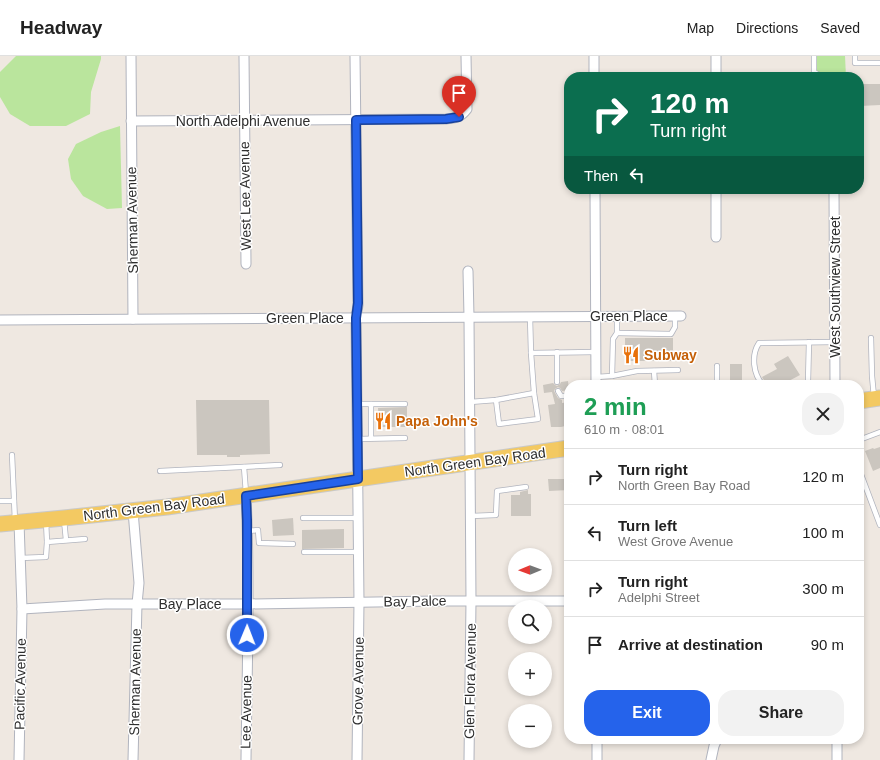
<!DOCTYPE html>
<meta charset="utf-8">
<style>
body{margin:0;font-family:Arial,sans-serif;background:#f2f2f2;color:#222;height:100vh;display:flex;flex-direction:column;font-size:15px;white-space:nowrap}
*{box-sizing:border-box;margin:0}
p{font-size:13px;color:#767676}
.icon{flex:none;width:22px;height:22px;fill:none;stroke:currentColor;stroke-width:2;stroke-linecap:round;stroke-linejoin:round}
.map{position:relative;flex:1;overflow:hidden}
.side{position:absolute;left:564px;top:324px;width:300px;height:364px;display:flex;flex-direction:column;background:#fff;border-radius:16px;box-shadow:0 2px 6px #0003}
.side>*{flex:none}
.guide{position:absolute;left:564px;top:16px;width:300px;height:122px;border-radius:16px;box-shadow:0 2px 6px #0003;background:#0b6e4f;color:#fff;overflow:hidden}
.needle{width:26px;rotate:269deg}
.buttons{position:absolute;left:508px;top:492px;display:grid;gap:8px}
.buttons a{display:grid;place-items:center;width:44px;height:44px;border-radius:50%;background:#fff;box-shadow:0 2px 6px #0003;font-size:20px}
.pin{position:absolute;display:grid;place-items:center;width:34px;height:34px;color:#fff;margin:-41px -17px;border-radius:50% 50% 50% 0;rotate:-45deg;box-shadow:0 0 4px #0007}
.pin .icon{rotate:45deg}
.me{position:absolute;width:44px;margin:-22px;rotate:1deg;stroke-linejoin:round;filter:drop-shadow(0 0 3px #0008)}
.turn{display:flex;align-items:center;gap:14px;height:84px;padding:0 20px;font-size:18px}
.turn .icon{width:52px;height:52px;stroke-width:2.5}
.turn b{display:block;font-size:28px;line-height:34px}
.then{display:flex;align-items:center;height:38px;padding:0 20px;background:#0003;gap:8px;font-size:15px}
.round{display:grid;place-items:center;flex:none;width:42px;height:42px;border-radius:16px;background:#f2f2f2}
.headline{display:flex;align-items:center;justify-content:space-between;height:68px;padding:0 20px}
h1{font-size:24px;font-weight:700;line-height:30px;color:#1e9e55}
.action{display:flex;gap:8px;margin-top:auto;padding:8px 20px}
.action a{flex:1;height:46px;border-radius:16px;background:#2563eb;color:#fff;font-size:16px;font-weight:700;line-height:46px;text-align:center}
.action a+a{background:#f2f2f2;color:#222}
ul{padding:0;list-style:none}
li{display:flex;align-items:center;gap:12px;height:56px;padding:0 20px;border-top:1px solid #e0e0e0}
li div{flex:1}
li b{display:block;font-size:15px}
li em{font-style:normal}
header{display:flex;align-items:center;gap:24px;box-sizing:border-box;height:56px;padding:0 20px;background:#fff;border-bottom:1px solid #e0e0e0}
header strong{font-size:19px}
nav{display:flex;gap:22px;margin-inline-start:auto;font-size:14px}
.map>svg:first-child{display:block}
.green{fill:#bae59d}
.building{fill:#cbc6bf}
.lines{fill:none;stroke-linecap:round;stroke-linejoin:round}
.lane-casing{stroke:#b1b4be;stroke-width:6}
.street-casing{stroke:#b1b4be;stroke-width:11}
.primary-casing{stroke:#c9c9c9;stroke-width:17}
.lane{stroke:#fff;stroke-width:4.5}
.street{stroke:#fff;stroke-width:9}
.primary{stroke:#f3c962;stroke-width:15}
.route-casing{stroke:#184099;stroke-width:10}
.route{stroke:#2563eb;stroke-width:7}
.labels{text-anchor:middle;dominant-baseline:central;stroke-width:3;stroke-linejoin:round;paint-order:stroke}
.street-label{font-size:14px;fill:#2e2e2e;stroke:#fff}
.food-label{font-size:14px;font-weight:bold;fill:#c56008;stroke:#fff;text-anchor:start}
</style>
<header>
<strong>Headway</strong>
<nav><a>Map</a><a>Directions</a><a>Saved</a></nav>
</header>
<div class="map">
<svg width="880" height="704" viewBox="0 0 880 704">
<rect width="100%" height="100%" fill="#efe8e1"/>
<!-- green -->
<g class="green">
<path d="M16 0H101V3L91 36 90 58 66 70H30L10 58 0 41V16Z"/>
<path d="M815 0H845L846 21H818Z"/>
<path d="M120 70 122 152 107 153 83 140 71 123 68 103 76 88 101 76Z"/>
</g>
<!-- building -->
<g class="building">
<path d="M859 28H880V49L860 50Z"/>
<rect x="625" y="282" width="48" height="23"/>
<path d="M788 300 800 319 785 327 783 324 775 329H767L762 321 777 313 774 308Z"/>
<rect x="730" y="308" width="12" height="21"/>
<path d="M568 325 569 334 562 335 560 332 558 331 555 333 554 335 558 342 562 344V347L569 346V369L561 371H551L548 349 555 348 552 336 544 337 543 329 553 327 555 329 557 330 560 328 561 326Z"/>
<path d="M196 344H269L270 398 240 399V401H227V399H197Z"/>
<path d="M407 351V371H379L378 352Z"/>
<path d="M880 391V412L873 415 865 395 873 392 874 393Z"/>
<path d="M548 423H569V434L549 435Z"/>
<path d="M528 434V438H531V460H511V439H520V436Z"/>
<path d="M293 462 294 479 273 480 272 464Z"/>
<path d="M344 473V492L302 493V474Z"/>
</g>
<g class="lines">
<!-- lane casing -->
<g class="lane-casing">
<g id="lane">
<path d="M814 0V16L821 20V21"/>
<path d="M855 0V7H880"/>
<path d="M530 261 531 297 596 296"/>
<path d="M617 277 671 278 675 271V260"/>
<path d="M871 282 872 320 874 341"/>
<path d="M717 310V329"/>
<path d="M654 315 655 329"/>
<path d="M612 320 613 283 617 277V261"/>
<path d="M596 321 612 320 637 315 678 314"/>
<path d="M557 326V296"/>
<path d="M763 329C753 318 751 299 759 287L835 286"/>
<path d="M804 329 808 326 809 286"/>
<path d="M558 335 561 340H569"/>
<path d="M496 344 499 368 538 363 534 337 531 297"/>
<path d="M470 346 496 344 534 337"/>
<path d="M357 348H405"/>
<path d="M371 348V382"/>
<path d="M358 383 405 382"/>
<path d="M859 384 880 376"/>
<path d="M12 399 15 465"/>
<path d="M244 411 246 437"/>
<path d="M859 413 880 469"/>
<path d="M160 415 280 409"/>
<path d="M0 445H14"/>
<path d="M471 460 496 459 497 435 526 431"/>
<path d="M303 462H359"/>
<path d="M64 464 66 484"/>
<path d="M46 465 47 486"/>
<path d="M247 475 258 474 259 487 293 488"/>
<path d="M304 496H358"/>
<path d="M20 502 46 501 47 486 85 483"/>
</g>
</g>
<!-- street casing -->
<g class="street-casing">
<g id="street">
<path d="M131 0 133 263"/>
<path d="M244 0 246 208"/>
<path d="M355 0 358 249 356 262 359 546 357 704"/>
<path d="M594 0V21"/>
<path d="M716 0V21"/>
<path d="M131 65 446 63C456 62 460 62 467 53L466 0"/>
<path d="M595 133 596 329"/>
<path d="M716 133V181"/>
<path d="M834 133 835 329"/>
<path d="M468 215 469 261 471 545 469 704"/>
<path d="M0 264 681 260"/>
<path d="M246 440C250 528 247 616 246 704"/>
<path d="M22 553 105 548H248L436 545H569"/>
<path d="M19 704 22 553 19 466"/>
<path d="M133 704 137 548 139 527 133 455"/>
<path d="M597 704V683"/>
<path d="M711 704 714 690 717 683"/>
<path d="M837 704V683"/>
</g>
</g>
<!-- primary casing -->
<g class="primary-casing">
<g id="primary">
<path d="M859 345 880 342"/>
<path d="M0 468 64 462 167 451 569 392"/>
</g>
</g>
<!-- lane -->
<use href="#lane" class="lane"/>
<!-- street -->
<use href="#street" class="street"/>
<!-- primary -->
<use href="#primary" class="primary"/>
</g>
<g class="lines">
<!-- route casing -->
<g class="route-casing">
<path id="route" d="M247 579V464L246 440 358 423 356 262 358 247 356 64 446 63 459 61"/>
</g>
<!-- route -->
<use href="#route" class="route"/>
</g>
<!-- icons -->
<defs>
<g id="restaurant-bare" transform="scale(1.38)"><path d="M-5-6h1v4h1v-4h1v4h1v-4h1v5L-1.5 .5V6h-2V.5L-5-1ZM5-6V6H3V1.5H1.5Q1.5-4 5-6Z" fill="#e8710a" stroke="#fff" stroke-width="2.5" paint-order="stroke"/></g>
</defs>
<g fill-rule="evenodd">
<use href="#restaurant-bare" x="631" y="299"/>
<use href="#restaurant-bare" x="383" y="365"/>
</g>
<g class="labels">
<!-- street labels -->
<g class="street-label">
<text x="243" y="65">North Adelphi Avenue</text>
<text transform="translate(245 140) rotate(-91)">West Lee Avenue</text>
<text transform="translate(132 164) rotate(-91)">Sherman Avenue</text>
<text transform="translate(835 231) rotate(-90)">West Southview Street</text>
<text x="629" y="260">Green Place</text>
<text x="305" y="262">Green Place</text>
<text transform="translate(475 406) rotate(-8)">North Green Bay Road</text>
<text transform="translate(154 451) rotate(-7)">North Green Bay Road</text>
<text transform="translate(415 545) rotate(-1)">Bay Palce</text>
<text x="190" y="548">Bay Place</text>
<text transform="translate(358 625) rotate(-89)">Grove Avenue</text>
<text transform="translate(470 625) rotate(-89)">Glen Flora Avenue</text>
<text transform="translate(135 626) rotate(-89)">Sherman Avenue</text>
<text transform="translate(20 628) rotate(-89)">Pacific Avenue</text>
<text transform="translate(246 656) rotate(-89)">Lee Avenue</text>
</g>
<!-- food labels -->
<g class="food-label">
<text x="644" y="299">Subway</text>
<text x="396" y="365">Papa John's</text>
</g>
</g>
</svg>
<div class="buttons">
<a><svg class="needle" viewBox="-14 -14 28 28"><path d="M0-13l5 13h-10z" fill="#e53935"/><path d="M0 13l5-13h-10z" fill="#767676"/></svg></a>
<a><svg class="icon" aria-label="search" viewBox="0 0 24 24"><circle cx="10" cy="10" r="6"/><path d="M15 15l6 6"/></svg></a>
<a>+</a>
<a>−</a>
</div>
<div class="pin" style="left:459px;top:61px;background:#d93025"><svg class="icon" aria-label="arrive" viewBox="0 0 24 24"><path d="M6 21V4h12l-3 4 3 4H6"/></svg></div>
<svg class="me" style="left:247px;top:579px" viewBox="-20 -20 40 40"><circle r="17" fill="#2563eb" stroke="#fff" stroke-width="3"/><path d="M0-11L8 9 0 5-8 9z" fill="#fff"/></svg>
<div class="guide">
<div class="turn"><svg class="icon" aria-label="right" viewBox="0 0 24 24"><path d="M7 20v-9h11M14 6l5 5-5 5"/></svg><div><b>120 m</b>Turn right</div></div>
<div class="then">Then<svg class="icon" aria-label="left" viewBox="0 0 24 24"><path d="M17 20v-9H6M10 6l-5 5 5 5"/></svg></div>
</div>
<section class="side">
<div class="headline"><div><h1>2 min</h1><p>610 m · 08:01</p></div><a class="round"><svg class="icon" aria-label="close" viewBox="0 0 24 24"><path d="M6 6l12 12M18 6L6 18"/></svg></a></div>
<ul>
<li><svg class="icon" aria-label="right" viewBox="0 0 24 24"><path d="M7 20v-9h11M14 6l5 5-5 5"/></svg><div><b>Turn right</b><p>North Green Bay Road</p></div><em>120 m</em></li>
<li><svg class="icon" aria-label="left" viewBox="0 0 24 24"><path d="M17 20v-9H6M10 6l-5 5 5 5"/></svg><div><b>Turn left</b><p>West Grove Avenue</p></div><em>100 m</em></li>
<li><svg class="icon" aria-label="right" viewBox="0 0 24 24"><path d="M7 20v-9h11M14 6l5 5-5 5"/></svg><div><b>Turn right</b><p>Adelphi Street</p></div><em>300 m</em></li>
<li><svg class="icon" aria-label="arrive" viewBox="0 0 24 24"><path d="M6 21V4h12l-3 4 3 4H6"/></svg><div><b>Arrive at destination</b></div><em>90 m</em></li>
</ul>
<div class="action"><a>Exit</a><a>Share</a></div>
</section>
</div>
